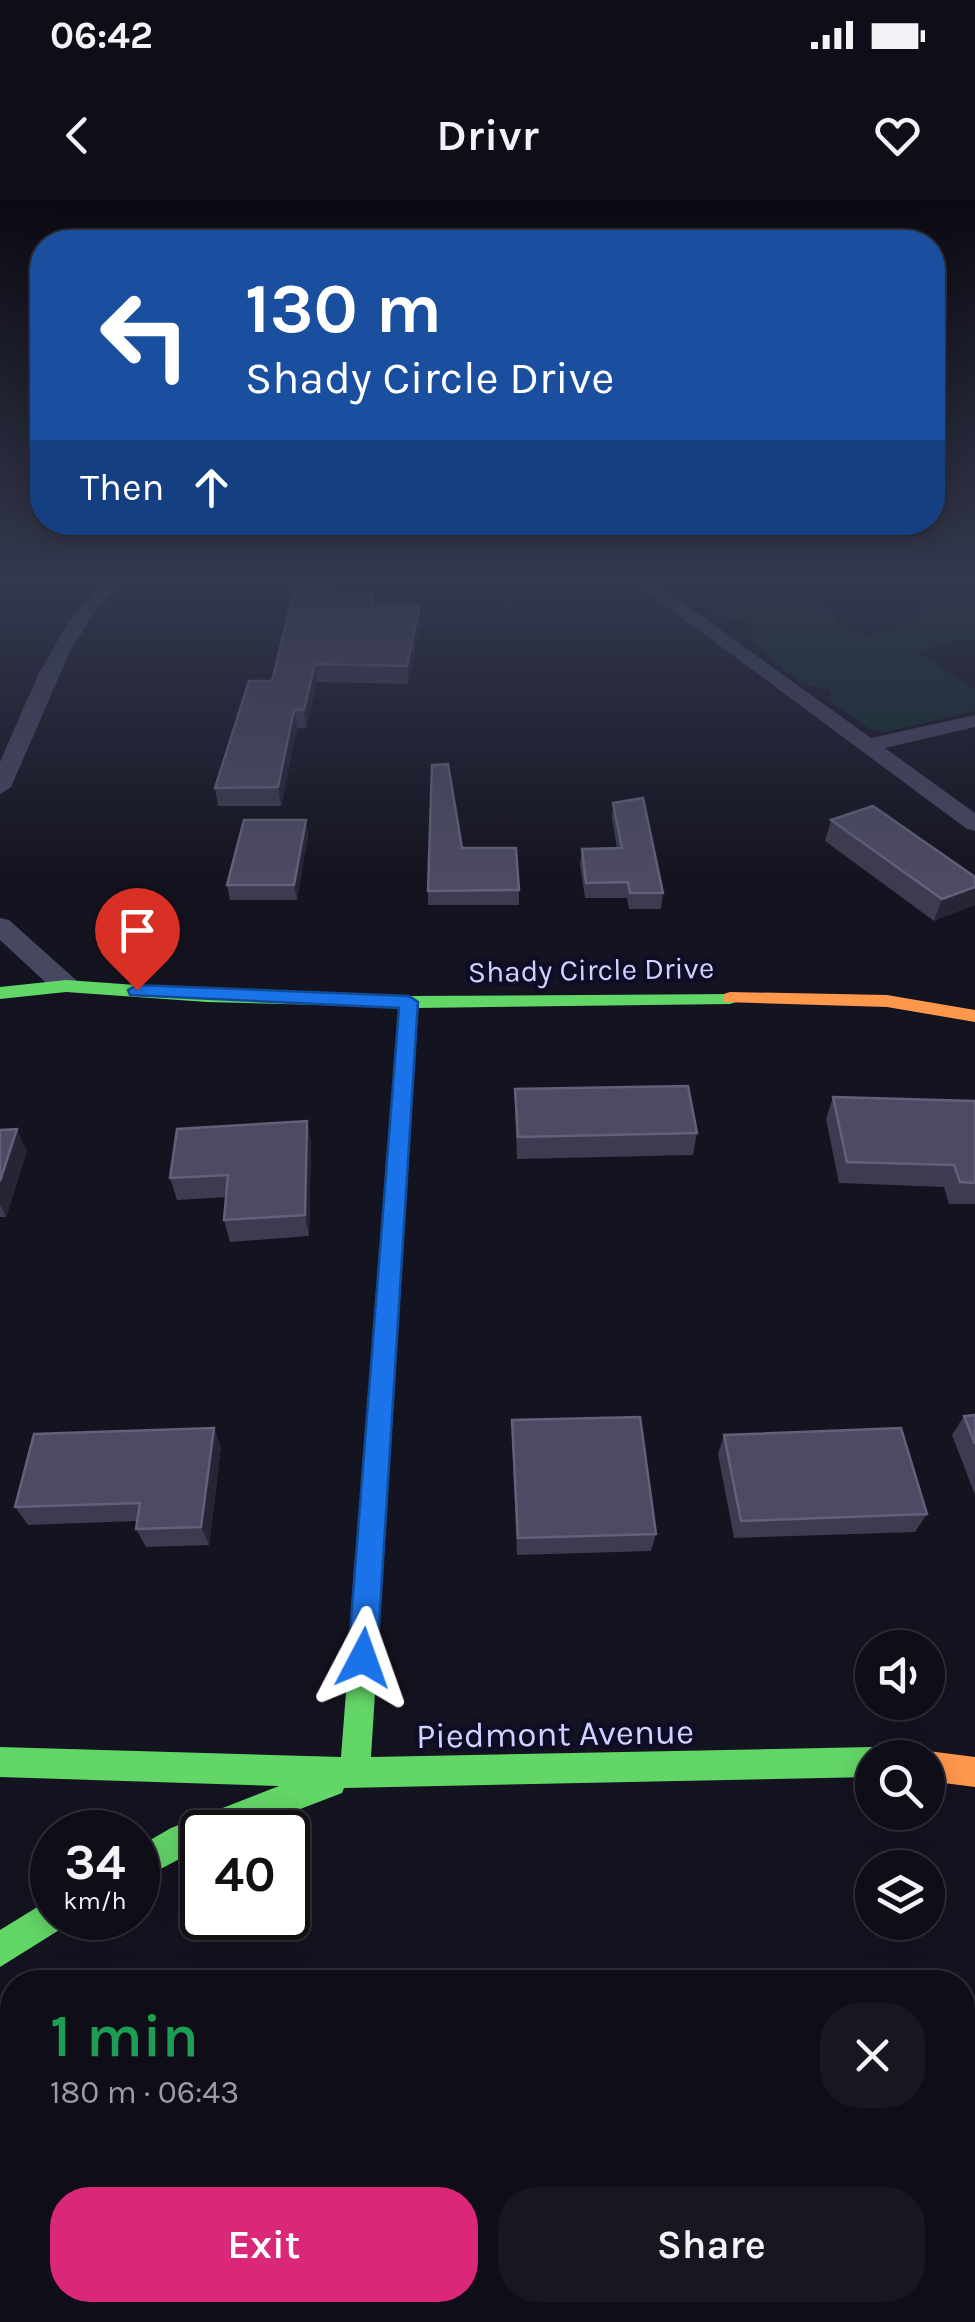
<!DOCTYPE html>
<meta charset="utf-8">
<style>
body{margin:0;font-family:Karla,sans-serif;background:#181721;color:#f1f3f6;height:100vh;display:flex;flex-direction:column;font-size:38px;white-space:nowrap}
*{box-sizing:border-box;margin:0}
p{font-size:32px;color:#9b9ca2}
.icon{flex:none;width:55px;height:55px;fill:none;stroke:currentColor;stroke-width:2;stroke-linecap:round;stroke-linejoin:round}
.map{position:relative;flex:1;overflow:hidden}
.sheet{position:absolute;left:0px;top:1770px;width:975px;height:352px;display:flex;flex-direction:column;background:#0f0e18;border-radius:40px 40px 0 0;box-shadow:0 5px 25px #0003,0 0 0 2px #2f2e37}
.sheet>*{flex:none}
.hud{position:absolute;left:30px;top:30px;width:915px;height:305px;border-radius:40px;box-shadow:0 5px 25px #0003,0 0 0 2px #2f2e37;background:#1a4fa0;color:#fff;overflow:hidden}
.buttons{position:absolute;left:855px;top:1430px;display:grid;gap:20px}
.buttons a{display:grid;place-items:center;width:90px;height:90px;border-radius:50%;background:#0f0e18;box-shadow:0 5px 25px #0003,0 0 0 2px #2f2e37;font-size:50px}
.speed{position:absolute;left:30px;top:1610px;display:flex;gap:20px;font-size:50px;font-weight:700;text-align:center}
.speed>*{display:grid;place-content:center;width:130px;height:130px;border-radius:50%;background:#0f0e18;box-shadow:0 5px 25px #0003,0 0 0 2px #2f2e37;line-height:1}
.speed small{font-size:25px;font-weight:400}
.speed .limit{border:5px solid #111;border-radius:15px;background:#fff;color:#111}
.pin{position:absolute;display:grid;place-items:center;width:85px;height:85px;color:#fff;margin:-102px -42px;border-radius:50% 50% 50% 0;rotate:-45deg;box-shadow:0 0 10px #0007}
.pin .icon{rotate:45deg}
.me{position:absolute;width:110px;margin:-55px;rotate:4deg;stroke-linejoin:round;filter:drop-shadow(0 0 8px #0008)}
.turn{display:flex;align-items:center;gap:35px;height:210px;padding:0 50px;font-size:45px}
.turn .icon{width:130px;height:130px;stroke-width:2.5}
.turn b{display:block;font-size:70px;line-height:85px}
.then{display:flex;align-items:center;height:95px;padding:0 50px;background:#0003;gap:20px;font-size:38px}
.round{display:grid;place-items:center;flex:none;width:105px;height:105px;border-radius:40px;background:#181721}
.headline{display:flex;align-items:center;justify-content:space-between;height:170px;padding:0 50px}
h1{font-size:60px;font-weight:600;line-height:75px;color:#1e9e55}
.action{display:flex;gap:20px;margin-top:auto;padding:20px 50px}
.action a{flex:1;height:115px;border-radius:40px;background:#db2777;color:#fff;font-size:40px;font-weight:600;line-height:115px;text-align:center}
.action a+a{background:#181721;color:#f1f3f6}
.status{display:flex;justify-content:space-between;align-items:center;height:70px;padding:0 50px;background:#0f0e18;direction:ltr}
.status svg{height:28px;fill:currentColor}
header{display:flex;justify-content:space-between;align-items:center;height:130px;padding:0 50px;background:#0f0e18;font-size:45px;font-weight:600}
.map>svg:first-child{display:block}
.green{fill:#102c2b}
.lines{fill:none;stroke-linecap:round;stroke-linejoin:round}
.street{fill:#464761;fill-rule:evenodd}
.fast{fill:#63d668;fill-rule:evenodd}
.slow{fill:#ff974d;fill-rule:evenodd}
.wall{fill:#3d3b50}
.shaded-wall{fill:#262435}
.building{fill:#4d4b63;stroke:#62607b;stroke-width:2.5}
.route{fill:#1a73e8;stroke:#114b97;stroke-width:2.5}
.labels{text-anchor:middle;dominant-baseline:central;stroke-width:9;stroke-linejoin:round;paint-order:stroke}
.street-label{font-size:30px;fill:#d3d1ff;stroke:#0f0d26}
.near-street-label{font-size:35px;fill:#d3d1ff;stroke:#0f0d26}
</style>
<div class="status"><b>06:42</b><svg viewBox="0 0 49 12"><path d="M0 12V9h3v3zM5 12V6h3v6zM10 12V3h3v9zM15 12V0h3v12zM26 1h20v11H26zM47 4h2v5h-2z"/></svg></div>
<header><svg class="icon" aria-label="back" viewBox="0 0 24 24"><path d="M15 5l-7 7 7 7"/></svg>Drivr<svg class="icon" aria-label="heart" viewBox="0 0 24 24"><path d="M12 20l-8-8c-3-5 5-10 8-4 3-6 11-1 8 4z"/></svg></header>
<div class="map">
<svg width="975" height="2122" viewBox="0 0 975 2122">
<rect width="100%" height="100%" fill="#141320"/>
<!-- green -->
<path class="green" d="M764 382H886L897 386V391H858L816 401 835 416 838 424 863 436C921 428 913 415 950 382H975V441H950L917 452 975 490V511L886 532 869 529 828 500 831 490 800 483 752 441 754 433 746 422 708 412 699 400 703 390C727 384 735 394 764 382Z"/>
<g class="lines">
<!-- street -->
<g class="street">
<path d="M104 382H123L101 404 71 449 11 587 0 594V562L37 477 70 419Z"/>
<path d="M634 382H654L871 538 975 515V527L885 548 975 613V631L967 629Z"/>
<path d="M0 718 9 720 76 780 80 786 76 792H56L0 740Z"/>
</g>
<!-- fast -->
<g class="fast">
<path d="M66 780 207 790 409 796 736 794V802L730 804 418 808 371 1557 872 1547 883 1551 886 1558H872V1577L344 1588 342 1593 240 1632H202V1647L138 1681V1647L171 1628 279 1586 0 1577V1547L341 1557 399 807 207 802 66 792 0 799V787Z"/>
<path d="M52 1698V1718H68L64 1727 0 1767V1730Z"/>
</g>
<!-- slow -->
<g class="slow">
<path d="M730 792 887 795 975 810V822L887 807 724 802V794Z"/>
<path d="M928 1551 975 1557V1587L928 1581V1558H916Z"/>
</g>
</g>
<!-- wall -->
<g class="wall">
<path d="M373 405 421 422 408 484 317 482 306 528H297L281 606H218L215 588 272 481Z"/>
<path d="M613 603 663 693 661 709H629L627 698H585L580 664 582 649 617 648 612 618Z"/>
<path d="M831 620 975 677 934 721 825 641Z"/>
<path d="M308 635 297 700H230L227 685Z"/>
<path d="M462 648 519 690V705H428V691Z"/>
<path d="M515 889 697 933 693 955 517 959 515 911Z"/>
<path d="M833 897 975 901V1004H949L944 987 839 983 826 919Z"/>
<path d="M307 921 311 943 309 1036 230 1042 224 1020 226 997 177 1000 170 978Z"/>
<path d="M0 930 27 951 6 1017H0Z"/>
<path d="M975 1215V1295L952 1235 964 1216Z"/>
<path d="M512 1220 656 1334 651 1351 517 1355 512 1239Z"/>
<path d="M724 1235 927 1314 915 1332 734 1338 718 1254Z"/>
<path d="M221 1247 209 1345 146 1347 136 1329 137 1321 28 1325 15 1307Z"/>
<path d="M873 2110H908L918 2122H865Z"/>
</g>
<!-- shaded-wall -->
<g class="shaded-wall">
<path d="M420 405 421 422 408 484 407 466Z"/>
<path d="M315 464 317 482 306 528 304 510Z"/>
<path d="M294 510 297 528 281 606 278 587Z"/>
<path d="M306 620 308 635 297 700 294 685Z"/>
<path d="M975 687V705L934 721 942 699Z"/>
<path d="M307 921 311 943 309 1036 305 1015Z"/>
<path d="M17 929 27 951 6 1017 0 1004V981Z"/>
<path d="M214 1228 221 1247 209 1345 201 1327Z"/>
</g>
<!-- building -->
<g class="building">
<path d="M294 390 373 395 372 405H420L407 466 315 464 304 510H294L278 587 215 588 249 481H272Z"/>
<path d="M448 564 462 648H516L519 690 428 691 432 565Z"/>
<path d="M643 598 663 693H630L628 682 586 683 582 649 622 648 613 603Z"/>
<path d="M873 606 975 677V687L942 699 831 620Z"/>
<path d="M244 620H306L294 685H227Z"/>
<path d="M688 886 697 933 518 937 515 889Z"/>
<path d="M833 897 975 901V983L960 982 954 965 847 962Z"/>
<path d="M307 921 305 1015 224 1020 228 975 170 978 177 929Z"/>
<path d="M17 929 0 981V930Z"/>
<path d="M975 1215V1244L964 1216Z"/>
<path d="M640 1217 656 1334 518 1338 512 1220Z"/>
<path d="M214 1228 201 1327 136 1329 140 1303 15 1307 34 1234Z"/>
<path d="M901 1228 927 1314 741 1321 724 1235Z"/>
<path d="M894 2110H908L918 2122H886Z"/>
</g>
<!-- sky -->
<linearGradient id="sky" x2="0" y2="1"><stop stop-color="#0b0a12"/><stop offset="0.56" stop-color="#34394e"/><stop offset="1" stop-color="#34394e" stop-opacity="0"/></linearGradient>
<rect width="975" height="679" fill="url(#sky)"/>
<!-- route -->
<path class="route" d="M137 785 409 796 418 802 377 1458 373 1468 363 1472 352 1468 348 1458 399 808 130 795 128 790Z"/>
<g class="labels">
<!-- street labels -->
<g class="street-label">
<text transform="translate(591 770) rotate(-1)">Shady Circle Drive</text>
</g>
<!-- near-street labels -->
<g class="near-street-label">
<text transform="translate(555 1534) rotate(-1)">Piedmont Avenue</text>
</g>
</g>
</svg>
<div class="buttons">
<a><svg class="icon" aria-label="sound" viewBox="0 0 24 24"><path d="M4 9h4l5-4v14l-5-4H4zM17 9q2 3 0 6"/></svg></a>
<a><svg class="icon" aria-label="search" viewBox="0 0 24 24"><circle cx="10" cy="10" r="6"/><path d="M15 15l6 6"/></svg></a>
<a><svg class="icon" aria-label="layers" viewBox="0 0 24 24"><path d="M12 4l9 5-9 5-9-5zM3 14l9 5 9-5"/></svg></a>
</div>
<div class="speed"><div>34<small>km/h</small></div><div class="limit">40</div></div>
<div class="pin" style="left:137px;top:790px;background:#d93025"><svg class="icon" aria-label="arrive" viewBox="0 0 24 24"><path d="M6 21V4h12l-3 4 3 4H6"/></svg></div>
<svg class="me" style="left:363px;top:1458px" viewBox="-20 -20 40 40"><path d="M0-17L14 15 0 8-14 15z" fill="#1a73e8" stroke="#fff" stroke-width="4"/></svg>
<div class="hud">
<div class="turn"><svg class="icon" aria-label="left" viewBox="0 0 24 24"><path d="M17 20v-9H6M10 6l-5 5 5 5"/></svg><div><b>130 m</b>Shady Circle Drive</div></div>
<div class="then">Then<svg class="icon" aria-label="ahead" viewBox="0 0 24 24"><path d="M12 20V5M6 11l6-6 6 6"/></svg></div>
</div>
<section class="sheet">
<div class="headline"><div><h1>1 min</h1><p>180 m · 06:43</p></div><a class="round"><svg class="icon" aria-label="close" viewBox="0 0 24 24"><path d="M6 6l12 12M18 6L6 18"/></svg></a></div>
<div class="action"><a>Exit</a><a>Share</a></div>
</section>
</div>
